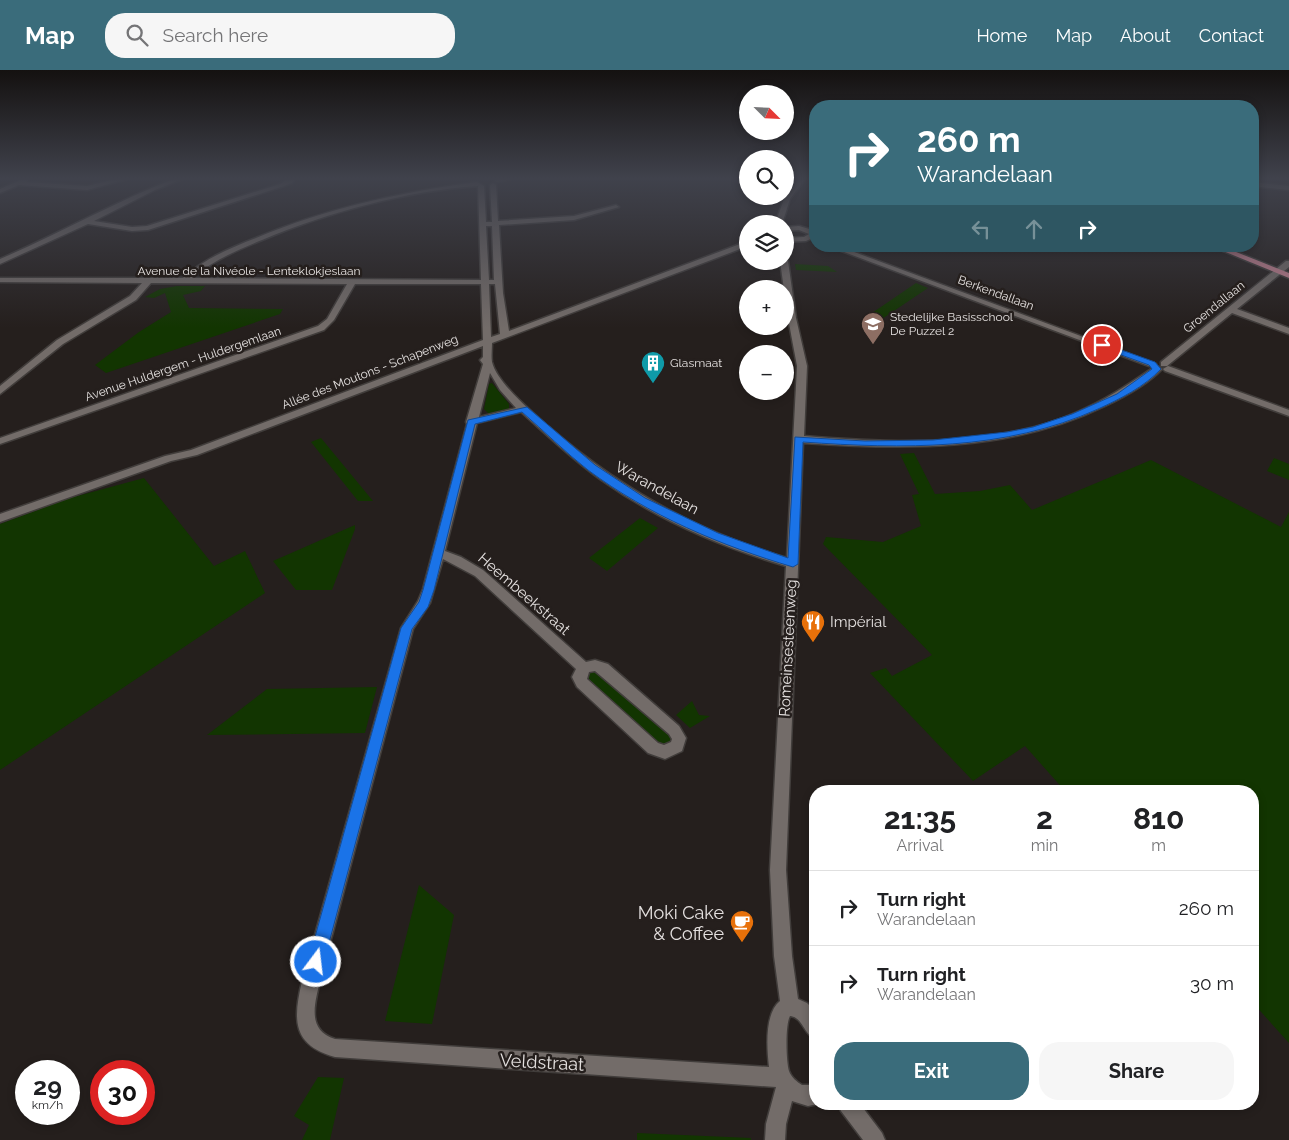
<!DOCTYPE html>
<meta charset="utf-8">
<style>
body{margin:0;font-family:Raleway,sans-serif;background:#f6f6f6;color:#202124;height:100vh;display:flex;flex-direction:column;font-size:19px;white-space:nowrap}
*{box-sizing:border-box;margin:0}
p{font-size:16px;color:#757577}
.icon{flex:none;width:28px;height:28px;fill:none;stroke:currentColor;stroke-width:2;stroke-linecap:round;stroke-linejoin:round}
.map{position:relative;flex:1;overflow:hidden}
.sheet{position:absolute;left:809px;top:715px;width:450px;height:325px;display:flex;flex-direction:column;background:#fff;border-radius:20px;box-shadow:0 2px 8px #0003}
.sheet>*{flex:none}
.banner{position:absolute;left:809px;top:30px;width:450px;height:152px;border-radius:20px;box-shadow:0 2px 8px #0003;background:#3a6c7b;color:#fff;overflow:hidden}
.needle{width:32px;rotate:114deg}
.buttons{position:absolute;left:739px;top:15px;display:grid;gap:10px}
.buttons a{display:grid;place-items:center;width:55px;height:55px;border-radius:50%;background:#fff;box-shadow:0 2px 8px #0003;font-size:25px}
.speed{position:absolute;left:15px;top:990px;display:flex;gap:10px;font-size:25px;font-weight:700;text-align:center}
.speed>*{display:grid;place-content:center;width:65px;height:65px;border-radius:50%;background:#fff;box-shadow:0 2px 8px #0003;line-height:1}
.speed small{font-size:12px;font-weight:400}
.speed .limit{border:8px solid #d22;background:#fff;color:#111}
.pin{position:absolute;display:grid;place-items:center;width:42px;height:42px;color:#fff;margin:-21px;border:2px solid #fff;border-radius:50%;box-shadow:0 1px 5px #0007}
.me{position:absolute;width:55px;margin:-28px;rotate:15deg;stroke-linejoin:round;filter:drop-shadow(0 0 4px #0008)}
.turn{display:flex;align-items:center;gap:18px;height:105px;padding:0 25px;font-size:22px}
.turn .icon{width:65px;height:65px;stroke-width:2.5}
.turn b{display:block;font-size:35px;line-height:42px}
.lanes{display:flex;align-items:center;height:48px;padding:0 25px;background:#0003;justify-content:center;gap:25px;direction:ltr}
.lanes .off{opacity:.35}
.eta{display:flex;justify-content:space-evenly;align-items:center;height:85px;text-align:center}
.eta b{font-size:30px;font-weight:700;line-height:35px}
.cta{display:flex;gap:10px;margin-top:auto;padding:10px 25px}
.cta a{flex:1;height:58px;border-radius:20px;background:#3a6c7b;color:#fff;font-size:20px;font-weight:700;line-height:58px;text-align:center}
.cta a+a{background:#f6f6f6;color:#202124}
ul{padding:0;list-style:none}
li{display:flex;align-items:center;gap:15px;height:75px;padding:0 25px;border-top:1px solid #e0e0e0}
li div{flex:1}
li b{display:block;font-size:19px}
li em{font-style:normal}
header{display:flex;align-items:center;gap:30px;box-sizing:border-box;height:70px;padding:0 25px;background:#3a6c7b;color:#fff}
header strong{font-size:24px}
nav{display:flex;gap:28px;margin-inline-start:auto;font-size:18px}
.search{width:350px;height:45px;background:#f6f6f6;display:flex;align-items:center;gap:12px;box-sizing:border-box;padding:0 18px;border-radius:20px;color:#757577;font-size:19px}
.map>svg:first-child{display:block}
.green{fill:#123501}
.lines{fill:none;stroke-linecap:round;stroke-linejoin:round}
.minor-casing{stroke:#413d3b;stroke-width:3}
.major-casing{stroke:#413d3b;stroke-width:3}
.minor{fill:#736c69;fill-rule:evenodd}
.major{fill:#c68392;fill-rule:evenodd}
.route{fill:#1a73e8;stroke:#114b97}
.labels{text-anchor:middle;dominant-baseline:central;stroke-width:5;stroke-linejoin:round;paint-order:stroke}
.far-street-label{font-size:12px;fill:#e4e0df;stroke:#251f1d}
.far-poi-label{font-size:12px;fill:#e4e0df;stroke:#251f1d;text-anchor:start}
.street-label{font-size:15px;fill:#e4e0df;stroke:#251f1d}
.poi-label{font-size:15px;fill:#e4e0df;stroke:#251f1d;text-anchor:start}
.near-poi-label{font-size:18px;fill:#e4e0df;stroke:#251f1d;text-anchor:end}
.near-street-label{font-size:18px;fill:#e4e0df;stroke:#251f1d}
</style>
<header>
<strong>Map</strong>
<div class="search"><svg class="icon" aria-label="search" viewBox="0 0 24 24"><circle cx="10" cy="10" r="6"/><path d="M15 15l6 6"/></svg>Search here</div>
<nav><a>Home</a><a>Map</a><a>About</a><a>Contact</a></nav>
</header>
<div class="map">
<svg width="1289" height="1070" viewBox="0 0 1289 1070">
<rect width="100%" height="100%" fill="#251f1d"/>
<!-- green -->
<g class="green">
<path d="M795 194 828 196 837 202 796 200Z"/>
<path d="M916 213 928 218 882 249 872 243Z"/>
<path d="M177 216H205L201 221 183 225 189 238 283 239 280 244 106 303 95 295 139 262 171 242 165 223 154 228 145 227 160 219Z"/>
<path d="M492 313 509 334V339L505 342 489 344 484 339 489 314Z"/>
<path d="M321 368 373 431H358L311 372Z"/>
<path d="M914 383 935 424 980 421 1010 415 1032 440 1151 390 1281 457 1289 442V973L1253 933 1252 721H1065L1025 676 973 711 870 603 886 598 892 606 932 585 823 474 826 467 883 472 921 456 912 425 919 424 900 384Z"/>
<path d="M1274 388 1289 394V410L1267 401Z"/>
<path d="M144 408 214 496 245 481 265 523 0 700V454L70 428Z"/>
<path d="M640 448 658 458 607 501 589 488Z"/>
<path d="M355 455V459L332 520H296L273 491Z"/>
<path d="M592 601H596L670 663 671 673 665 676 657 673 589 611 588 605Z"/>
<path d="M377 617 365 663 207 665 267 619Z"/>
<path d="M692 631 699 645 710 646 690 658 676 645Z"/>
<path d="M419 815 454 845 432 954 385 951Z"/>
<path d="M318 1007 344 1008 330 1070H302L309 1055 294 1046Z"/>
<path d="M637 1063 751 1068V1070H637Z"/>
</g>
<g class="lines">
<!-- minor casing -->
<g class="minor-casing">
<g id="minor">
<path d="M120 108H131L87 120 19 115 0 123V119L25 108 28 110 26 112 87 116Z"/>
<path d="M176 108H185L155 120 94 151 132 157 147 156 280 114 290 108H296L292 113 284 116 148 160 132 161 88 154 0 194V189C59 164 116 131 176 108Z"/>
<path d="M516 108 497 112 494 110 497 108Z"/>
<path d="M728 108H737L748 112V116Z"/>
<path d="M800 108H806L790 129 782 154H775L784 129Z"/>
<path d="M477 112 484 116 486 152H492L490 115 493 113 496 115 498 151 574 146 616 135 619 137 574 150 499 155 503 223 509 261 748 171V176L492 273C492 279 491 286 492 292 497 313 533 343 549 357 619 418 698 462 787 488L797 296 788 248 780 191H785V189L788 191 796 248 807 296 804 366C889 373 995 378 1075 343 1104 331 1128 315 1154 297L1157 296 1162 299C1147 315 1124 327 1105 336 1011 382 906 380 803 373L786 800 792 886 798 929 807 933 815 941V969C804 965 803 947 790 946 785 955 786 991 789 1001 791 1007 797 1012 802 1015H815V1034H818L808 1036 792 1031 786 1054 785 1070H765L766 1054 776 1017 335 987C292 975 293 950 302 911L401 558 418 531 423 519 467 354 466 352 483 294 480 290 483 287V276L197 385 171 391 0 452V444L165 386 191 380 483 270 481 214H355L334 250 324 260 0 374V368L318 256 327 249 347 214 151 213 136 230 63 274 0 324V316L57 270 130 226 142 213 0 212V208H183C204 189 230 178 256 168 327 138 401 122 477 112ZM478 116 481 210 192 208C212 191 237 180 262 170 329 142 406 121 478 116ZM486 156H492L494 210H489ZM489 214H495L500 264 491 267ZM490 303 500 320 516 338 479 347ZM521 342C547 365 572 389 600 409 656 449 721 477 786 496L770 800 774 886 780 931C764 944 767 979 769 997L335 969C306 960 315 933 320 911L413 559 430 533 443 489 475 506 576 599 572 607 577 617 648 683 665 689 682 681 686 668 679 656 608 594 595 590 586 592 483 500 461 487 445 481 477 353ZM595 601 669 664 672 669 671 672 664 675 658 673 587 609 589 602Z"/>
<path d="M1252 112 1289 116V120L1252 116Z"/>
<path d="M799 156 813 160 815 167 806 171 785 172V168L804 167 809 164 799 160 785 161V157Z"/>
<path d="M828 176H838L1156 294 1155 296H1149Z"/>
<path d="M1286 191H1289V197L1237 239 1289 258V264L1232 243 1167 296H1161V292Z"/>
<path d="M1168 296 1289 340V346L1165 301 1163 299Z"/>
<path d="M838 1034H860L882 1063 885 1070H863L841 1041Z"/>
</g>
</g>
<!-- major casing -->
<g class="major-casing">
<path id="major" d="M1211 176H1221L1289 203V208Z"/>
</g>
<!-- minor -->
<use href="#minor" class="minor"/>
<!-- major -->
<use href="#major" class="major"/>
</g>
<!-- sky -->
<linearGradient id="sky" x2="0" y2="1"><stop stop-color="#141110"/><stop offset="0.42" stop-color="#40424c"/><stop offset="1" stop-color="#40424c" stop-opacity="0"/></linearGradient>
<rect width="1289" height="258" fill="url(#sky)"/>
<!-- route -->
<path class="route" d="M1102 273 1155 292 1161 299C1144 317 1120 329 1098 339 1005 381 902 379 803 372L798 494 793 497C722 476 648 445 588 400 565 382 544 361 522 342L475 354 434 520 428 537 412 559 324 892 322 897 316 900 310 897 308 892 401 558 419 532 423 520 468 350 527 337 595 395 645 428 718 463 788 488 795 367 865 371 933 370 1007 362 1033 357 1072 344 1117 324 1152 299 1149 295 1099 277V274Z"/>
<!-- icons -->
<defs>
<g id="school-pin" transform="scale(1.25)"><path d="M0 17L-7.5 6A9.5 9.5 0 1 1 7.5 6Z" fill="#8d6e63" stroke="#251f1d"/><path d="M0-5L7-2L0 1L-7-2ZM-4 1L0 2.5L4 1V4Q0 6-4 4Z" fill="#fff"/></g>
<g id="building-pin" transform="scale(1.25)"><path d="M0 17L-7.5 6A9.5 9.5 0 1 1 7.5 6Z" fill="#0f9aa8" stroke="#251f1d"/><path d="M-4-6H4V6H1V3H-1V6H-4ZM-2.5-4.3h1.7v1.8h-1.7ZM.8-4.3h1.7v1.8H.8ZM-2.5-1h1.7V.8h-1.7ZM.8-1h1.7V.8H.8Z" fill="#fff"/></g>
<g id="restaurant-pin" transform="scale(1.25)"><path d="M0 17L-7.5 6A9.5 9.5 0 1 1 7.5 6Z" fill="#e8710a" stroke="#251f1d"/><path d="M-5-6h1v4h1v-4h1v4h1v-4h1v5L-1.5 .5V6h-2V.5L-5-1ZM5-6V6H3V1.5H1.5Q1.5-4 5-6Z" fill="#fff"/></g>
<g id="cafe-pin" transform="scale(1.25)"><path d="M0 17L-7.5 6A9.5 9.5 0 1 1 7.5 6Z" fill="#e8710a" stroke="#251f1d"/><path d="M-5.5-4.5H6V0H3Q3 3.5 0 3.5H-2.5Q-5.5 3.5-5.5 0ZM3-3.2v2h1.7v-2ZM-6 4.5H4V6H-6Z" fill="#fff"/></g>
</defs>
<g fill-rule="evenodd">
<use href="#school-pin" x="873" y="254"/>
<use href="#building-pin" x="653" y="293"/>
<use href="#restaurant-pin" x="813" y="552"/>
<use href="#cafe-pin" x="742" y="852"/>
</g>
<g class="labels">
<!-- far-street labels -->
<g class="far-street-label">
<text x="249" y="201">Avenue de la Nivéole - Lenteklokjeslaan</text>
<text transform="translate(996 223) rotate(20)">Berkendallaan</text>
<text transform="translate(1214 237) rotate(-39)">Groendallaan</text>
<text transform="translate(183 294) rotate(-19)">Avenue Huldergem - Huldergemlaan</text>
<text transform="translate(370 302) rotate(-21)">Allée des Moutons - Schapenweg</text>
</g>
<!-- far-poi labels -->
<g class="far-poi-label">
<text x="890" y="247">Stedelijke Basisschool<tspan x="890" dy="14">De Puzzel 2</tspan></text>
<text x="670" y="293">Glasmaat</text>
</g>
<!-- street labels -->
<g class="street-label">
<text transform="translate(657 418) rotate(29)">Warandelaan</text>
<text transform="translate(524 524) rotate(41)">Heembeekstraat</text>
<text transform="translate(788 578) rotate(-87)">Romeinsesteenweg</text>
</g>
<!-- poi labels -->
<g class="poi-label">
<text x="830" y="552">Impérial</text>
</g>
<!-- near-poi labels -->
<g class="near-poi-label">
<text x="724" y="842">Moki Cake<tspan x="724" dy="21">&amp; Coffee</tspan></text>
</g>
<!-- near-street labels -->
<g class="near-street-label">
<text transform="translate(542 992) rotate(3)">Veldstraat</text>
</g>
</g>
</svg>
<div class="buttons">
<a><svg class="needle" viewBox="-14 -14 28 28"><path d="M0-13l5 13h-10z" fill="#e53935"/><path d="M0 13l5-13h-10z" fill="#757577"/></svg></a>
<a><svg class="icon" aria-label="search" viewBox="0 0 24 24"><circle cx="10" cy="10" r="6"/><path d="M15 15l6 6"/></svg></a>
<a><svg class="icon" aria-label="layers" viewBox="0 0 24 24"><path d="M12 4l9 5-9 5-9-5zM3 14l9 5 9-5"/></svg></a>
<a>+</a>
<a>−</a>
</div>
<div class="speed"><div>29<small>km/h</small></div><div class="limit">30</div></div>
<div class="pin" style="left:1102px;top:275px;background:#d93025"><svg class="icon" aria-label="arrive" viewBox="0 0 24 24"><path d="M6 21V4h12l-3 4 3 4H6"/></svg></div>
<svg class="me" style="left:316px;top:892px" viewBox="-20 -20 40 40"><circle r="17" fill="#1a73e8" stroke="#fff" stroke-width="3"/><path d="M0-11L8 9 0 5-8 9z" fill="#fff"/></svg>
<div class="banner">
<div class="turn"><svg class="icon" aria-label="right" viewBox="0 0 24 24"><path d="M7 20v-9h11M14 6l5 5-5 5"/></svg><div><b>260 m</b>Warandelaan</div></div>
<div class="lanes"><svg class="icon off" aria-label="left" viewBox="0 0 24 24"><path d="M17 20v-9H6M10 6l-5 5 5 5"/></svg><svg class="icon off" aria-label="ahead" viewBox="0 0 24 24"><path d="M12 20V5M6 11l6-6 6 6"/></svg><svg class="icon" aria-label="right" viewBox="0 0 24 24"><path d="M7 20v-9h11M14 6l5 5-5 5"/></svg></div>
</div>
<section class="sheet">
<div class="eta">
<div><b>21:35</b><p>Arrival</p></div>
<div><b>2</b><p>min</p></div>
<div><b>810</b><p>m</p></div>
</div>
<ul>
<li><svg class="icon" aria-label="right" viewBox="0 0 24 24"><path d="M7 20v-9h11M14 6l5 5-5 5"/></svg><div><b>Turn right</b><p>Warandelaan</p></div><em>260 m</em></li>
<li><svg class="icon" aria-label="right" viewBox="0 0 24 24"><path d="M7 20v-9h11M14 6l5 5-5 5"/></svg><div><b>Turn right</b><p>Warandelaan</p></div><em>30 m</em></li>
</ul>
<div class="cta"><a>Exit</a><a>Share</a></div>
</section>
</div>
